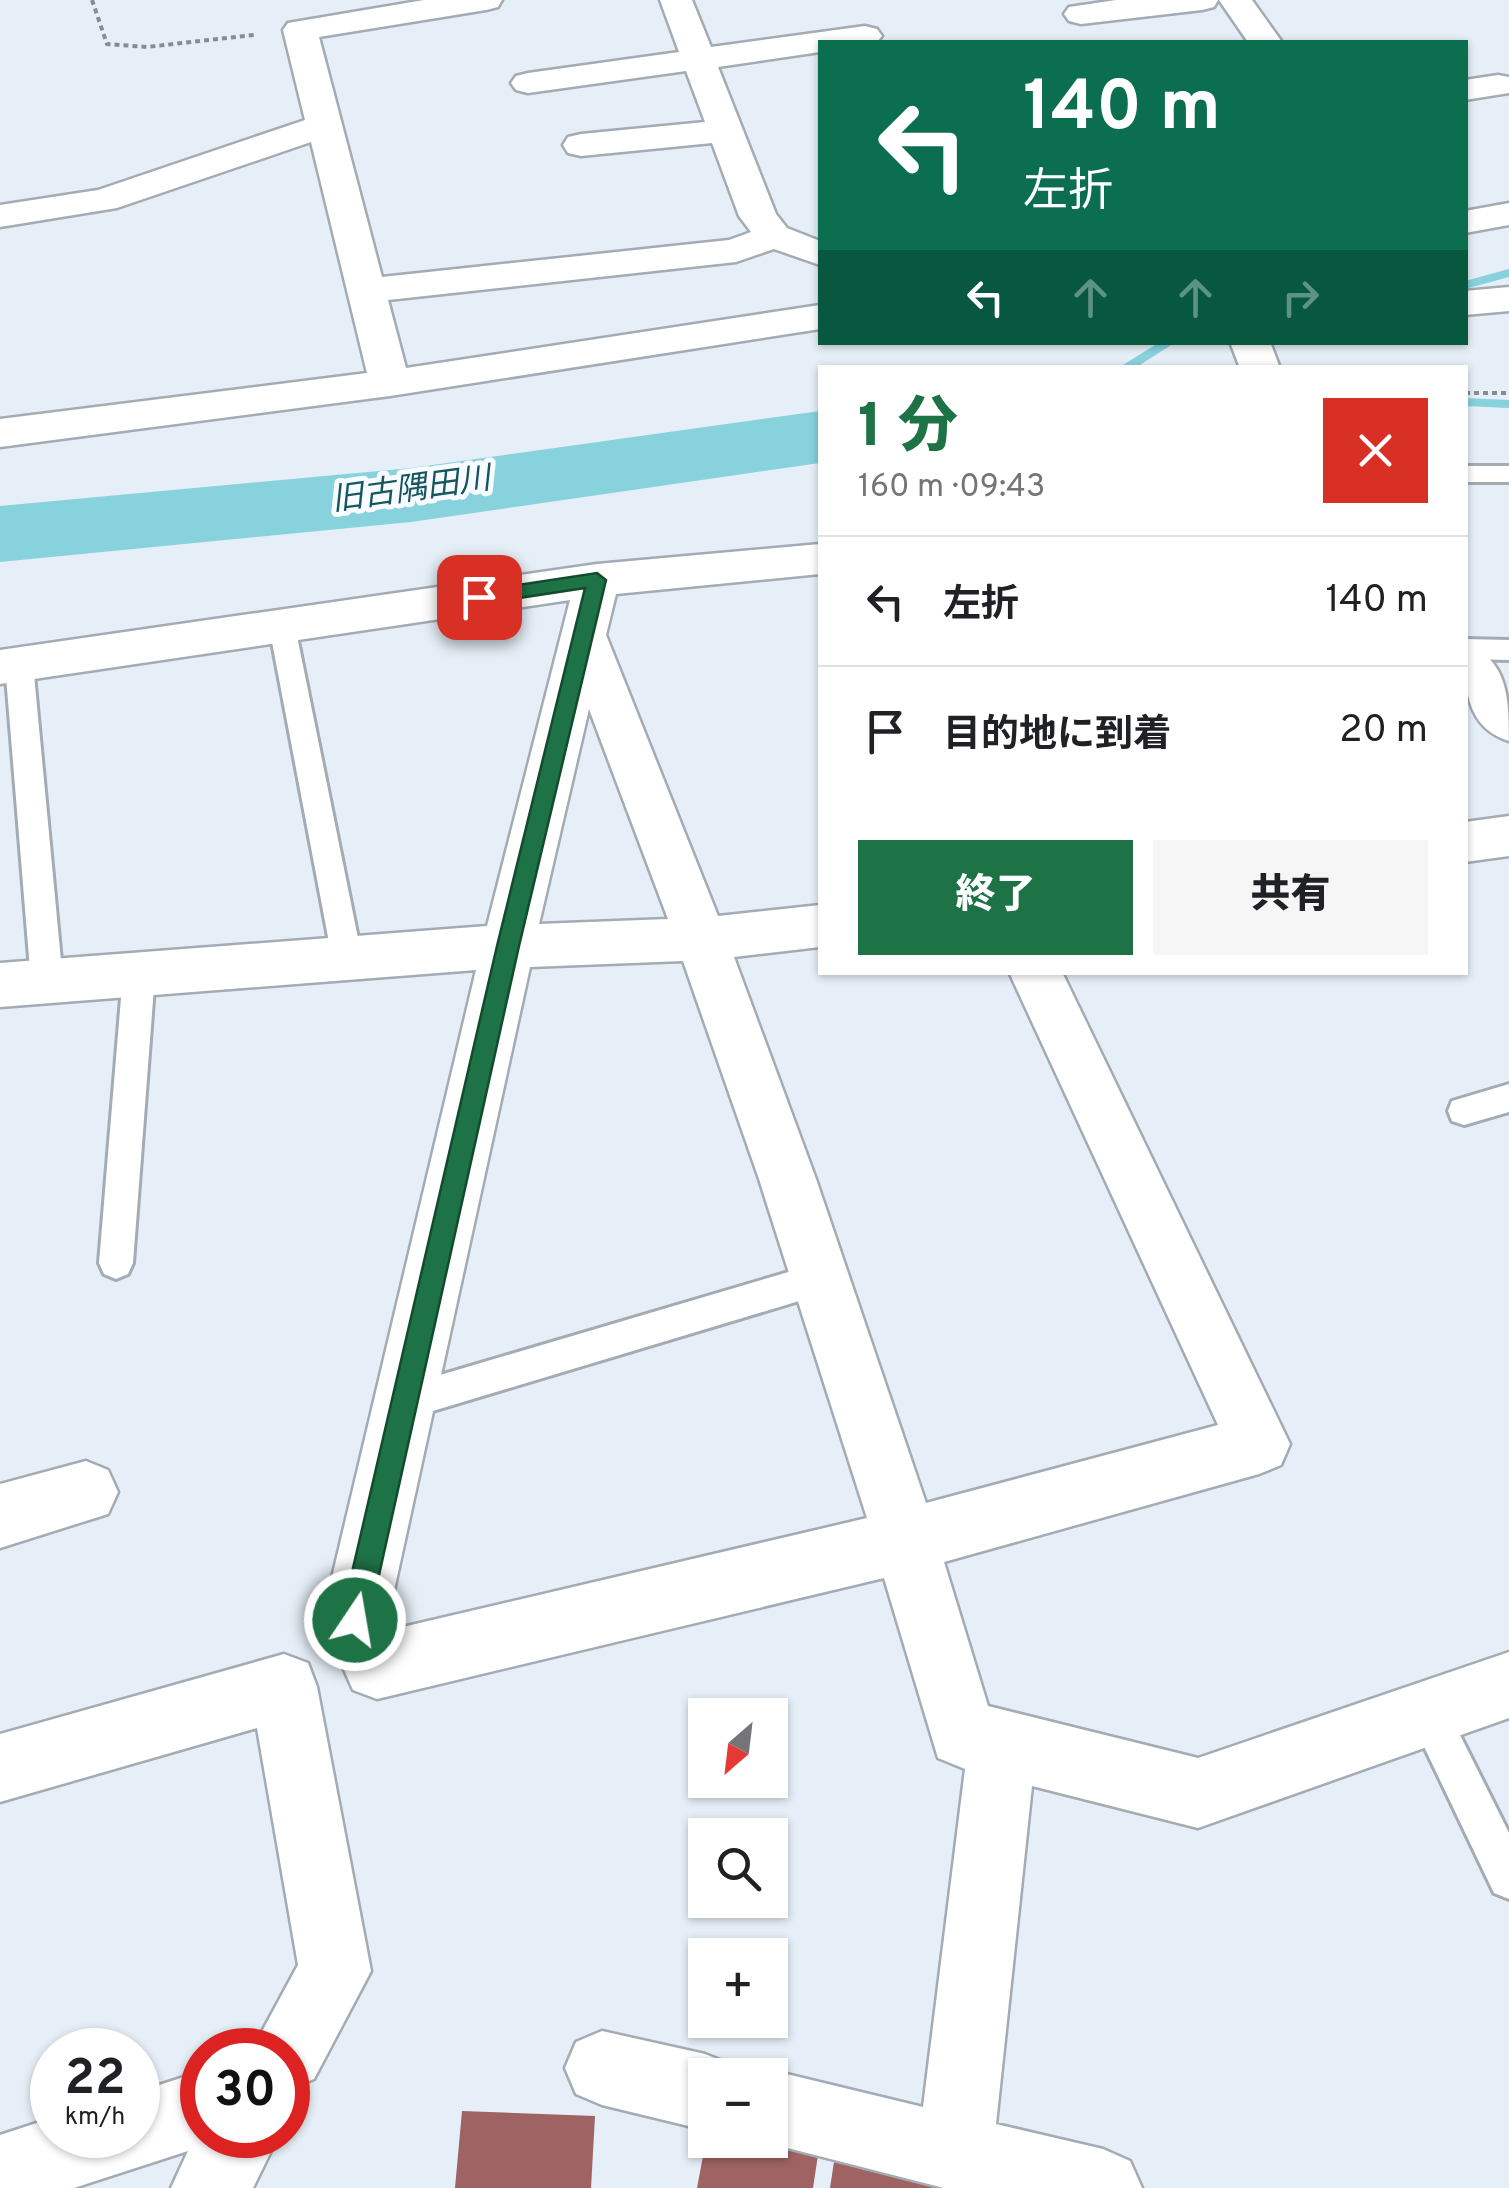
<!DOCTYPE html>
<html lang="ja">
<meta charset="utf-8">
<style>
body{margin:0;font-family:Overpass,"Noto Sans JP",sans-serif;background:#f6f6f6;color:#202124;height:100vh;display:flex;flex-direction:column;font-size:38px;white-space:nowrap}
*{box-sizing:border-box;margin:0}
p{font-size:32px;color:#757577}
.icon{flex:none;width:55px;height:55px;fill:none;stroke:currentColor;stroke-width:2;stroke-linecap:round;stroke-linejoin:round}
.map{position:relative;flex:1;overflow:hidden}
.panel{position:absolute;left:818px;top:365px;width:650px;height:610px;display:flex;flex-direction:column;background:#fff;border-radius:0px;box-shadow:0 2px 8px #0004}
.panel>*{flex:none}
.hud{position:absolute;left:818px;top:40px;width:650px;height:305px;border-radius:0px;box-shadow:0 2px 8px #0004;background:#0b6e4f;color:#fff;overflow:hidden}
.needle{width:65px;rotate:208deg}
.buttons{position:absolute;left:688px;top:1698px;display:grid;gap:20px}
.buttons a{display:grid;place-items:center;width:100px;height:100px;border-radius:0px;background:#fff;box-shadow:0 2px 8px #0004;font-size:50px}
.speed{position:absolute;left:30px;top:2028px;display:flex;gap:20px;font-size:50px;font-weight:700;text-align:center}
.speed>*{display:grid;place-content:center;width:130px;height:130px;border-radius:50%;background:#fff;box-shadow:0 2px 8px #0004;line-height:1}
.speed small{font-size:25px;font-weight:400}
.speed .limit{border:15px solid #d22;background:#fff;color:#111}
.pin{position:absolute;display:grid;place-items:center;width:85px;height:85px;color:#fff;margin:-42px;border-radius:20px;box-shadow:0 5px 15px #0006}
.me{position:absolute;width:110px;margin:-55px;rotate:12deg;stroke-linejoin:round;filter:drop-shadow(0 0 8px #0008)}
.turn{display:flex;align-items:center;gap:35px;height:210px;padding:0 40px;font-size:45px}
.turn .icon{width:130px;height:130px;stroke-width:2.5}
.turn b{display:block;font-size:70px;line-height:85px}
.lanes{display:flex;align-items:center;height:95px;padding:0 40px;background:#0003;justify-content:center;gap:50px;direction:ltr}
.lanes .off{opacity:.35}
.round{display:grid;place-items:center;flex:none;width:105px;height:105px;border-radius:0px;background:#f6f6f6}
.overview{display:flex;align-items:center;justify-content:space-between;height:170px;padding:0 40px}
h1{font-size:60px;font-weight:800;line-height:75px;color:#1d7346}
.cta{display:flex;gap:20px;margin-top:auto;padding:20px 40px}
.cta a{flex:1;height:115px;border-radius:0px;background:#1d7346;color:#fff;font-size:40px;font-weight:800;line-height:115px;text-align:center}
.cta a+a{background:#f6f6f6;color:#202124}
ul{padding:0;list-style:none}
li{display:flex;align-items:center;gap:30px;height:130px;padding:0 40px;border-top:2px solid #e0e0e0}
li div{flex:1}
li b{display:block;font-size:38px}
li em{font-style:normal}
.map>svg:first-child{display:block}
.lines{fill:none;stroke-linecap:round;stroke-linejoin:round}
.stream{fill:#87d2dd;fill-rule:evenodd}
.river{fill:#87d2dd;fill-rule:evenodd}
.building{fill:#9e6362}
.lane-casing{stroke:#a3abb3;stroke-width:6}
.street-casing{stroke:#a3abb3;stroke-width:5}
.path{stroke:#868c92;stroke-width:4;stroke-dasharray:5 4;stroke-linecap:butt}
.lane{fill:#fff;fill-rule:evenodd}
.street{fill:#fff;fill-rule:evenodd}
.route{fill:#1d7346;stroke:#134b2e;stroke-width:2.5}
.labels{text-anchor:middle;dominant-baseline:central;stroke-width:10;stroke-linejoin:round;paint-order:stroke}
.far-water-label{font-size:32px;font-style:italic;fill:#16565f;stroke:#f8fbff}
</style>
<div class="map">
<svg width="1509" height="2188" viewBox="0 0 1509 2188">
<rect width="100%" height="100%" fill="#e6eff7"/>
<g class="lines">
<!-- stream -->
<g class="stream">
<path d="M1509 269V277L1465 289V281Z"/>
<path d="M1160 342H1176L1135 368H1118Z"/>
<path d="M1465 398 1509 400V408L1465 406Z"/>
</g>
<!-- river -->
<path class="river" d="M820 411V463L411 522 0 562V506L411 468Z"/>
</g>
<!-- building -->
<g class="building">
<path d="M462 2111 595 2116 591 2188H455Z"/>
<path d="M706 2140H756L818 2155 813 2188H697Z"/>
<path d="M834 2162 935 2187V2188H830Z"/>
</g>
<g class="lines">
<!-- lane casing -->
<g class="lane-casing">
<g id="lane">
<rect x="1465" y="466" width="44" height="16"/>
<path d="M282 616 295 626 362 958 358 967 347 971 336 967 332 958 269 626Z"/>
<path d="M1465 639 1509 640V660L1465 659Z"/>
<path d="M19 654 33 664 63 982 58 991 47 995 36 991 31 982 5 664Z"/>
<path d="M139 961 150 965 155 974 133 1263 128 1274 116 1279 104 1274 99 1263 123 974 128 965Z"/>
<path d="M1509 1084V1112L1464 1125 1452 1121 1448 1111 1452 1101Z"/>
<path d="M819 1263 831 1268 836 1279 831 1290 819 1295 403 1420 390 1415 385 1403 390 1391 403 1386Z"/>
<path d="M1428 1693 1442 1699 1509 1833V1899L1494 1893 1408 1713 1414 1699Z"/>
</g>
</g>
<!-- street casing -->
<g class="street-casing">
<g id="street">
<path d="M424 0H502L498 7 486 10 319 37 382 277 729 240 751 232 739 216 712 143 581 156 568 153 563 145 568 137 581 134 705 122 686 71 528 93 516 90 511 83 516 76 528 73 679 52 660 0H692L711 47 865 26 877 29 882 36 877 42H820V52L718 67 776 214 787 228 820 241V265L774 249 736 262 388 300 406 368 820 305V329L390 396 0 447V419L367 373 311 142 117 208 0 227V205L98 190 305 120 283 30 288 23Z"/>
<path d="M1116 0H1218L1214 7 1202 10 1081 24 1069 21 1064 14 1069 7Z"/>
<path d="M1219 0H1252L1282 42H1248Z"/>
<path d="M1498 75 1509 77V93L1465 100V80Z"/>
<path d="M1509 203V225L1465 233V211Z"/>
<path d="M1509 287V311L1465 315V291Z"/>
<path d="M1230 342H1270L1280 368H1240Z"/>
<path d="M820 544V574L616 594 606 635 718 916 820 905V947L734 957 816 1179 926 1503 1218 1425 1009 972H1062L1290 1444 1281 1465 1259 1474 944 1562 988 1706 1198 1758 1509 1652V1718L1198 1828 1032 1786 996 2124 1103 2149 1130 2161 1142 2188H944L756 2140H770V2075H759L770 2070 923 2107 965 1769 938 1758 884 1578 377 1699 353 1690 322 1620 476 970 0 1007V963L487 926 570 600 0 684V650L597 564ZM589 709 668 919 539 924ZM683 961 759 1179 867 1518 394 1629 388 1618 530 967Z"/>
<path d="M1465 645C1509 658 1509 702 1509 741 1464 727 1465 684 1465 645Z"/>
<path d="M1509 816V856L1465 862V822Z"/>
<path d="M86 1461 108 1470 118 1492 108 1514 0 1548V1484Z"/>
<path d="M284 1654 308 1663 317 1687 371 1971 314 2079 288 2090V2050H252L298 1965 257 1728 0 1802V1734Z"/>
<path d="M602 2031 705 2054 732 2065 736 2075H705V2130L602 2105 576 2094 565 2068 576 2042Z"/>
<path d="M202 2071V2135H279L253 2188H171L188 2151 74 2188H0V2135L52 2118V2135H138V2092Z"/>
</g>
</g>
<!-- path -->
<g class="path">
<path d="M92 0 107 44 147 47 254 35"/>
<path d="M1465 393H1509"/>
</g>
<!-- lane -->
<use href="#lane" class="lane"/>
<!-- street -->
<use href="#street" class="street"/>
</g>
<!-- route -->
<path class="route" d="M597 573 606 580 519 946 369 1620 365 1630 355 1634 345 1630 341 1620 497 946 585 588 479 604 469 597 479 591Z"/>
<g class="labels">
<!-- far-water labels -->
<g class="far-water-label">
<text transform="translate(411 491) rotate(-8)">旧古隅田川</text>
</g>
</g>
</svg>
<div class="buttons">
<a><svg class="needle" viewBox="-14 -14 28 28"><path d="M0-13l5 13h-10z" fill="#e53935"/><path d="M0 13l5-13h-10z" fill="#757577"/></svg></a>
<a><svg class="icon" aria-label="search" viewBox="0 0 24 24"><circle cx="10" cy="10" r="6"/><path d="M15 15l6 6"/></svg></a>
<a>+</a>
<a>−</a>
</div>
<div class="speed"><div>22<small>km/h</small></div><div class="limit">30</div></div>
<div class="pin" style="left:479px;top:597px;background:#d93025"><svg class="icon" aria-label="arrive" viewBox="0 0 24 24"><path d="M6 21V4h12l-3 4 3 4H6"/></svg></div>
<svg class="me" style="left:355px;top:1620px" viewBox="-20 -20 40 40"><circle r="17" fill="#1d7346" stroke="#fff" stroke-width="3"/><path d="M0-11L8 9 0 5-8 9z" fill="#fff"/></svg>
<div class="hud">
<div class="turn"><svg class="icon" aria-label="left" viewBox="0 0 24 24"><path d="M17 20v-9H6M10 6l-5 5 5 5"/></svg><div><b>140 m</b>左折</div></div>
<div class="lanes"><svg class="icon" aria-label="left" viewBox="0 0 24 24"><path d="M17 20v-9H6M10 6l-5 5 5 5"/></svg><svg class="icon off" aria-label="ahead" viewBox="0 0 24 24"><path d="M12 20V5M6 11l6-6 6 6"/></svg><svg class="icon off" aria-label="ahead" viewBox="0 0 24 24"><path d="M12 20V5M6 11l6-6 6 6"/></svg><svg class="icon off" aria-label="right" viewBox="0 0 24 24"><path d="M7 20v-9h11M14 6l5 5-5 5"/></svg></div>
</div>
<section class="panel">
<div class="overview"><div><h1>1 分</h1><p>160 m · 09:43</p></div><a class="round" style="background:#d93025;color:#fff"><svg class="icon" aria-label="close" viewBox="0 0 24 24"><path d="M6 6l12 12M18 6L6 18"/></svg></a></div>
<ul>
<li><svg class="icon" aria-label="left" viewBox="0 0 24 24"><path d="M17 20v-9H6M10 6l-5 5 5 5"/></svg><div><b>左折</b></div><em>140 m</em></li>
<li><svg class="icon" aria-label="arrive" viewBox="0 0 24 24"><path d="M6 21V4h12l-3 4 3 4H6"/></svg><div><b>目的地に到着</b></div><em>20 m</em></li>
</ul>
<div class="cta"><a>終了</a><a>共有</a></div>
</section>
</div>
